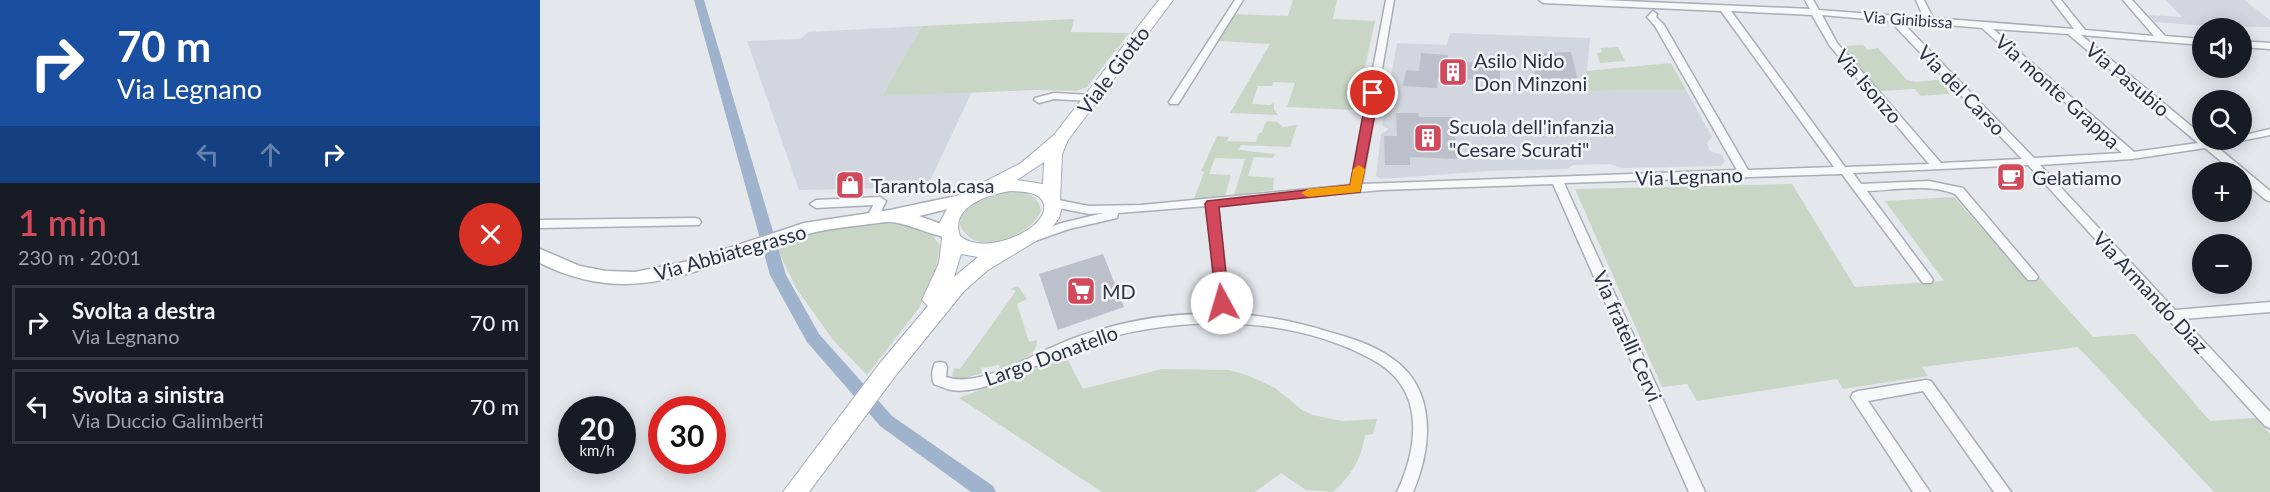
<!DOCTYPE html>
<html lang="it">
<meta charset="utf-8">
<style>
body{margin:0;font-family:Lato,sans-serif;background:#20242c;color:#f1f3f6;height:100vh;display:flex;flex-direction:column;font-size:22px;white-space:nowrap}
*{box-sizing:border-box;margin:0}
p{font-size:20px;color:#9ea1a6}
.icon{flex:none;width:33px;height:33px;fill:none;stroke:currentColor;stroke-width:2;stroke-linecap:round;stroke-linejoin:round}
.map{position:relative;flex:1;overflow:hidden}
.panel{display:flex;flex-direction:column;background:#171b24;width:540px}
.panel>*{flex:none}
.guide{background:#1a4fa0;color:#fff;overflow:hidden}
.fabs{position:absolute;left:1652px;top:18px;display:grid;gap:12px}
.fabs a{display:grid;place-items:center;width:60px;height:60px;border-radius:50%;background:#171b24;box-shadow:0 3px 15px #0003;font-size:30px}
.speed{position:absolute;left:18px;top:396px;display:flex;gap:12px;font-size:30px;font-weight:700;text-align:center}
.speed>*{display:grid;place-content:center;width:78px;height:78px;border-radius:50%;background:#171b24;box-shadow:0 3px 15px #0003;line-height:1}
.speed small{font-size:15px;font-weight:400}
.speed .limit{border:9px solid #d22;background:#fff;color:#111}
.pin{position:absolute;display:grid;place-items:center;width:51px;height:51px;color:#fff;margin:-26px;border:3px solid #fff;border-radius:50%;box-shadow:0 2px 6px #0007}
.me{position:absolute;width:66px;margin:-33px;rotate:354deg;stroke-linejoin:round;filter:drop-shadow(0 0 4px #0008)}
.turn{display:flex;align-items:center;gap:21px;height:126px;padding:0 18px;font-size:27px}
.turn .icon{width:78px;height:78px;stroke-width:2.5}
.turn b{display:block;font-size:42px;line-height:51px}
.lanes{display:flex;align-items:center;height:57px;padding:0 18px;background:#0003;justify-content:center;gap:30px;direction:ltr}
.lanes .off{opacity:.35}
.round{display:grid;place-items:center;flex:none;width:63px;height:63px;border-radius:32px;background:#20242c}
.headline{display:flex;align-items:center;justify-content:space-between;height:102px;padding:0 18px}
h1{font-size:36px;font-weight:600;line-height:45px;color:#d1495b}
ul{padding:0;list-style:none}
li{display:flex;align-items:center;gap:18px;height:75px;margin:0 12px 9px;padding:0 6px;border:3px solid #363941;border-radius:0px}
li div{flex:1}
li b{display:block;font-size:22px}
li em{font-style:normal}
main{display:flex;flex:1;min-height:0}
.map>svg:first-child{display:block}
.built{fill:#d2d6de}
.green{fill:#c9d6c5}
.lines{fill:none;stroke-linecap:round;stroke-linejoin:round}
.canal{fill:#9fb4cc;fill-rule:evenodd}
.building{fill:#bbc0ca}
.street-casing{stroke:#a9aeb7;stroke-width:3}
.secondary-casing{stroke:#a9aeb7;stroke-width:3}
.primary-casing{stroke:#a3abb8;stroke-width:2}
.street{fill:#f7f8fa;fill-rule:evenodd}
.secondary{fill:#fff;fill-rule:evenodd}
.primary{fill:#fff;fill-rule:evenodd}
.route{fill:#d1495b;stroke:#882f3b;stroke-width:1.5}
.slow{fill:#f59e0b}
.labels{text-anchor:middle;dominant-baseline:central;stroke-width:5;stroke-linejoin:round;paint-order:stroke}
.far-street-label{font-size:16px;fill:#2b3445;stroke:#f4f6f9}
.poi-label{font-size:20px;fill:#2b3445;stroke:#f4f6f9;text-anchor:start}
.street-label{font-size:20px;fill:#2b3445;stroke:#f4f6f9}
</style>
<main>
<section class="panel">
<div class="guide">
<div class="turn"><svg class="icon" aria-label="right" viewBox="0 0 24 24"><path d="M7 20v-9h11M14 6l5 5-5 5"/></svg><div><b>70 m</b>Via Legnano</div></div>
<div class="lanes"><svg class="icon off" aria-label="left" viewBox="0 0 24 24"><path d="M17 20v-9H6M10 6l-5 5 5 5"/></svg><svg class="icon off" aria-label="ahead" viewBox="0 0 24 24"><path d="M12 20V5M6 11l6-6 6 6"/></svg><svg class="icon" aria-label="right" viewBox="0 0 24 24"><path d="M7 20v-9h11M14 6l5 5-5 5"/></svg></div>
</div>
<div class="headline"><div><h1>1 min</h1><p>230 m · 20:01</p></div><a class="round" style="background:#d93025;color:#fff"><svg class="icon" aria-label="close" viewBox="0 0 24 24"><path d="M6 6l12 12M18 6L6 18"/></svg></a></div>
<ul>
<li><svg class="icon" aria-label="right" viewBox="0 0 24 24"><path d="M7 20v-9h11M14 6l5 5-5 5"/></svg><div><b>Svolta a destra</b><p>Via Legnano</p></div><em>70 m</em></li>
<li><svg class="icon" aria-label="left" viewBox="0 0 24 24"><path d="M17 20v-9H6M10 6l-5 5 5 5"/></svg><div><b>Svolta a sinistra</b><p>Via Duccio Galimberti</p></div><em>70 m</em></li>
</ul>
</section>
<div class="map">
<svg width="1730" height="492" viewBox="0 0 1730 492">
<rect width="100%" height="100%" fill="#e4e7ec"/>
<!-- built -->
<g class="built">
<path d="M1626 0H1704L1730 20V27H1682L1615 22 1609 15 1642 17Z"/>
<path d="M382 26 342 96 432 92 387 187 259 190 207 41 260 39 269 32Z"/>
<path d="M910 33 1050 38 1045 91 1146 90 1172 137 1167 143 1170 151 1182 155 1185 161 1181 166 1082 168 1070 164 1033 165 1027 169 949 171 841 179 836 176 841 134 849 129 842 126 857 43 907 45Z"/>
</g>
<!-- green -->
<g class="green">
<path d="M753 0H797L793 19 835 21 816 110 747 107 755 83 733 82 732 86H718L712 104 730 105 734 103V109L738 115 690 113 730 44 678 41 694 14 748 16Z"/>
<path d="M534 19 531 32 589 33 547 87 537 91 495 90 342 96 382 26Z"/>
<path d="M1323 45 1328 50 1338 48 1367 80 1376 82 1404 79 1419 93 1381 96 1375 89 1340 91 1301 46Z"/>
<path d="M1078 47 1085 61 1060 63 1057 53 1062 52 1061 48Z"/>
<path d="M1131 63 1146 90 1045 91 1046 71Z"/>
<path d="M728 121 737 122 743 127 757 125 750 147 701 145 699 150 735 154 733 158 714 157 708 176 734 178 733 190 694 195 705 159 675 158 669 174 691 175 685 196 654 199 664 172 661 171 677 136 689 137 687 141 716 142 719 133H722L725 123Z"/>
<path d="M1252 184 1315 287 1404 281 1345 201 1414 197 1486 278 1499 277 1553 337 1595 334 1670 421 1716 418 1730 434V492H1674L1538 347 1382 367 1388 376 1303 389 1297 379 1157 401 1147 384 1122 387 1035 189Z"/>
<path d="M475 191C488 193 499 196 501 211 491 234 446 255 426 234 401 209 459 192 475 191Z"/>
<path d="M325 224H365L390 231 400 246 394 277 379 308 327 375 294 341 256 288 236 246 270 233Z"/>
<path d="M478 286 487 299 477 304 489 342 497 340C498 357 473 363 460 368L459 365 441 368 442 373 422 379 412 377 414 368 420 369 476 291 470 289Z"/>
<path d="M525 355 543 389 622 369 689 370 707 375 735 388 762 410 773 415 802 421 837 419 833 434 825 435C821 460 811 476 793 492L766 490 741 473 715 492H562L419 398 500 367Z"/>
</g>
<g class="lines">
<!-- canal -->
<path class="canal" d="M154 0H164L246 275 279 334 352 416 453 486 456 492H431L340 426 267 342 230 275Z"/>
</g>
<!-- building -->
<g class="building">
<path d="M1031 52 1039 85 998 86 990 55H998L997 53Z"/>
<path d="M881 53 908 55V61L960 64V81L898 78 897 88 863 86 866 70 879 71Z"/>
<path d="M856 113H878L879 117H913L917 159 870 157V165H845L844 136H857Z"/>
<path d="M563 254 584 307 518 330 499 274Z"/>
</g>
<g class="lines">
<!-- street casing -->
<g class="street-casing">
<g id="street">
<path d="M695 0H703L638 104H630L629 102Z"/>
<path d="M846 0H854L822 184 1197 170 1115 26 1107 17 1113 11 1117 14 1116 17 1124 25 1208 170 1294 167 1181 11 1003 3 999 0H1062L1270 9 1265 0H1273L1279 10 1384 18 1376 0H1384L1393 18 1534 29 1512 0H1521L1545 30 1614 36 1583 0H1592L1625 36 1662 39V45L1541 35 1662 135V140L1669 141 1701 140V136L1730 129V135L1676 146 1730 191V201L1726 200 1701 179V172H1694L1665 148 1592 159 1500 165 1635 310 1730 302V312L1643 319 1730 412V428L1725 426 1488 165 1313 173 1321 184 1389 181 1423 188 1496 274 1498 277 1496 280H1488L1415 194C1389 183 1354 190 1327 191L1391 277 1393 280 1391 283H1383L1302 174 1024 183 1165 492H1149L1013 184 841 190 678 205 690 314C724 315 757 322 789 332 811 338 834 345 853 359 897 390 892 448 873 492H857C879 445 885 388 833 360 746 312 631 315 540 346 504 359 449 396 411 390 406 389 400 386 394 384 391 378 392 369 395 363L400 362 405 363 407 367 406 377C437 388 487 358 515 346 530 339 547 333 563 329 600 318 639 313 677 314L667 206 578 213 577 218 529 229 495 241 489 237 491 234 522 223 563 213 549 214 509 206 507 203 509 200 513 199 549 206 601 205 811 185ZM1191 11 1272 15 1290 46 1389 164 1305 167ZM1282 15 1350 21 1482 159 1401 163 1297 43ZM1361 21 1442 28 1582 153 1494 158ZM1453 29 1528 34 1658 143 1594 152Z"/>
<path d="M1701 41 1730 43V49L1701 47Z"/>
<path d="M514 93 551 95 556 98 551 101 514 99 499 103 494 100 495 98Z"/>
<path d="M340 197 346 201 337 220 333 221 327 217 333 205 276 208 270 204 276 200Z"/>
<path d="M155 218 159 219 161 222 159 225 0 228V220Z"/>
<path d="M1386 380 1391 381 1471 492H1454L1383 391 1328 401 1390 492H1373L1311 397 1313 393 1318 391Z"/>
</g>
</g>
<!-- secondary casing -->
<g class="secondary-casing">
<path id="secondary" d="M430 193 436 194 439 198 436 202 379 216 415 229 418 233 415 237C401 241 368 222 350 222 341 222 331 224 323 225 304 227 286 229 268 234 171 259 102 314 0 263V249L40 266 66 271 95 272 149 261 264 223 350 210Z"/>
</g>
<!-- primary casing -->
<g class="primary-casing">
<path id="primary" d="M619 0H633L528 140 522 154 520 200 522 206 519 218 506 235 448 270 424 291 356 375 269 492H243L340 363 388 306 382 300 399 263 402 239 399 224 410 203 427 191 481 163 514 135ZM504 162 503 184 477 180ZM471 191C481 192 495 191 502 200 518 224 447 259 420 236 409 206 450 194 471 191ZM421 254 438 257 414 277Z"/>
</g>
<!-- street -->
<use href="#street" class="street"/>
<!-- secondary -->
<use href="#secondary" class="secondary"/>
<!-- primary -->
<use href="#primary" class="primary"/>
</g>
<!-- route -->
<path class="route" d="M833 89 839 93 820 192 679 207 689 303 682 308 677 306 665 204 667 201 810 185 827 93Z"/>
<!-- slow -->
<path class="slow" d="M819 165 825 169 820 192 768 197 761 193 768 189 810 185 813 169Z"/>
<!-- icons -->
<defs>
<g id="building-square" transform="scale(1.5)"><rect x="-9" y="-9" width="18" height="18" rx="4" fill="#d1495b" stroke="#f4f6f9"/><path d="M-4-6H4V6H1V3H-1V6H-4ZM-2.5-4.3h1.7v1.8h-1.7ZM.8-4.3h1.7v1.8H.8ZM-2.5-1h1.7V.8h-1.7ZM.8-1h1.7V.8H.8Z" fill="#fff"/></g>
<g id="cafe-square" transform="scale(1.5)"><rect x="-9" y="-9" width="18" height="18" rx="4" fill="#d1495b" stroke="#f4f6f9"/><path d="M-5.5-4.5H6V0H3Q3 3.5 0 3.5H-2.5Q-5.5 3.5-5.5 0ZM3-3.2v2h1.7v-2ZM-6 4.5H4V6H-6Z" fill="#fff"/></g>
<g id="shop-square" transform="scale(1.5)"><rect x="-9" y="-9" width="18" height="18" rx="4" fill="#d1495b" stroke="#f4f6f9"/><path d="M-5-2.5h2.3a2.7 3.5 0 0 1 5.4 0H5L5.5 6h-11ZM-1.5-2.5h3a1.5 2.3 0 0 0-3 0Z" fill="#fff"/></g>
<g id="supermarket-square" transform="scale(1.5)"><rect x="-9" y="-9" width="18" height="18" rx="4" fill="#d1495b" stroke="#f4f6f9"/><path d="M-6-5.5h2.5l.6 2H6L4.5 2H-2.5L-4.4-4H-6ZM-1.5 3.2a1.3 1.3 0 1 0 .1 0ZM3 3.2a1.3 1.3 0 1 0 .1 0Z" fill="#fff"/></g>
</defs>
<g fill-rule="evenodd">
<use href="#building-square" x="913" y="72"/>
<use href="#building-square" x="888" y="138"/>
<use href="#cafe-square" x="1471" y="177"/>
<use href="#shop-square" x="310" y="185"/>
<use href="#supermarket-square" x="541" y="291"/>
</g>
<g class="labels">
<!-- far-street labels -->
<g class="far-street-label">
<text transform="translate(1368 19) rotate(4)">Via Ginibissa</text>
</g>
<!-- poi labels -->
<g class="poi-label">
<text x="934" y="60">Asilo Nido<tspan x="934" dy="23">Don Minzoni</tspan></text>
<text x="909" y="126">Scuola dell'infanzia<tspan x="909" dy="23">"Cesare Scurati"</tspan></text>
<text x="1492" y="177">Gelatiamo</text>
<text x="331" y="185">Tarantola.casa</text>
<text x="562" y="291">MD</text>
</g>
<!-- street labels -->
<g class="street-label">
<text transform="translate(573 70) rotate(-53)">Viale Giotto</text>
<text transform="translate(1588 79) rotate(40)">Via Pasubio</text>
<text transform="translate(1329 86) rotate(49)">Via Isonzo</text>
<text transform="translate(1422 90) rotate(46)">Via del Carso</text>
<text transform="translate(1518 91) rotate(42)">Via monte Grappa</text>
<text transform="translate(1149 176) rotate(-2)">Via Legnano</text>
<text transform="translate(190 252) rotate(-16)">Via Abbiategrasso</text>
<text transform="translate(1611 292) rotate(47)">Via Armando Diaz</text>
<text transform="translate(1088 336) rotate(66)">Via fratelli Cervi</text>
<text transform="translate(511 355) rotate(-20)">Largo Donatello</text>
</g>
</g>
</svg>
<div class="fabs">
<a><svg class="icon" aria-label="sound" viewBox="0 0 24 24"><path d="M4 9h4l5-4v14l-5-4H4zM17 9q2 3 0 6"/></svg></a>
<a><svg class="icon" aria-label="search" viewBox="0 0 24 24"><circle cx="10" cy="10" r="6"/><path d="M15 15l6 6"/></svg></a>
<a>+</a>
<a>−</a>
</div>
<div class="speed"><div>20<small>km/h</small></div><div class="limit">30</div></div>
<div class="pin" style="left:833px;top:93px;background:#d93025"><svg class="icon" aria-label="arrive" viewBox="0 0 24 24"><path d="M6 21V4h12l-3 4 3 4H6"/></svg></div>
<svg class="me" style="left:682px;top:303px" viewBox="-20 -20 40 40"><circle r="19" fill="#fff"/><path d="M0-13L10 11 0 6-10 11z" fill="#d1495b"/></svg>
</div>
</main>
